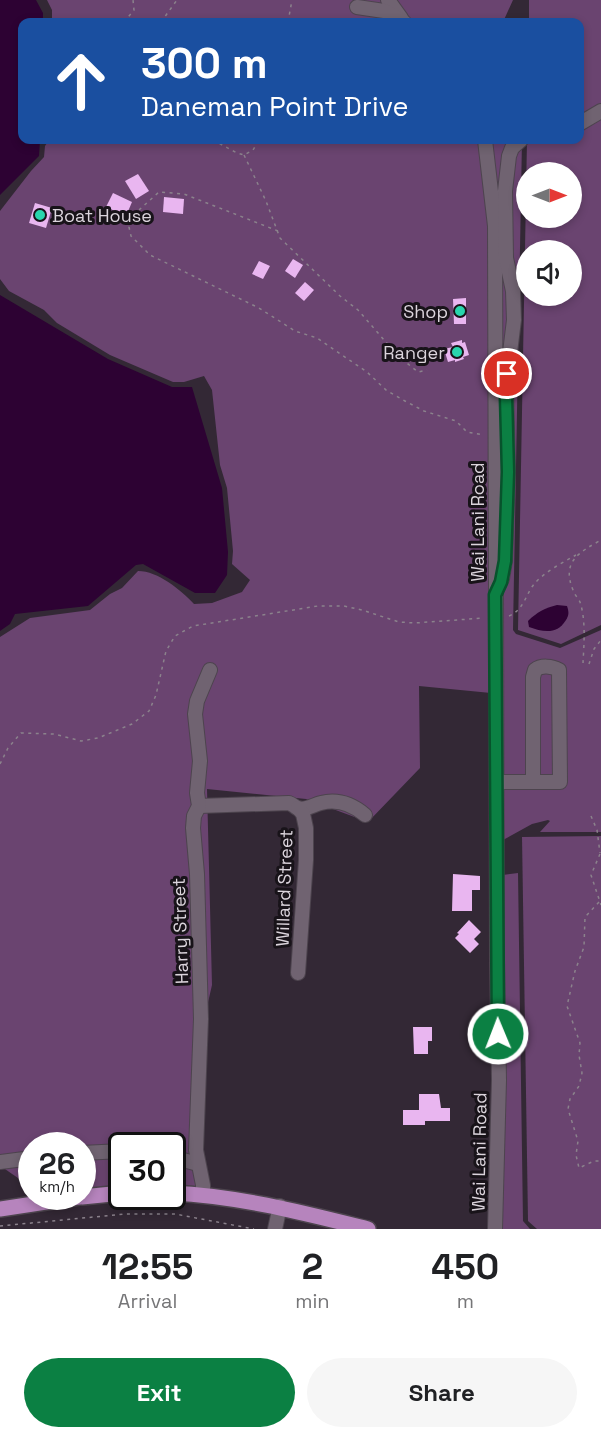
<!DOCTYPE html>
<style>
body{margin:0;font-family:"Space Grotesk",sans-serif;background:#f6f6f6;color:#202124;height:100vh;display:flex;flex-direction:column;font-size:22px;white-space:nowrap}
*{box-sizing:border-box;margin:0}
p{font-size:20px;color:#757577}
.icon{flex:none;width:33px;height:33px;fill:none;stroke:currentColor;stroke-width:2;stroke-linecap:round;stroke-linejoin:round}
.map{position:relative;height:1229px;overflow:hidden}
.drawer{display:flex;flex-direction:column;background:#fff;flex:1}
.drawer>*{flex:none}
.hud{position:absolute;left:18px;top:18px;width:566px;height:126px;border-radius:12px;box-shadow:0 3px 9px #0003;background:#1a4fa0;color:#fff;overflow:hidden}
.needle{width:39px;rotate:90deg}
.controls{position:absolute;left:516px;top:162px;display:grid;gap:12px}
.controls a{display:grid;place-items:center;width:66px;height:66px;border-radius:50%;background:#fff;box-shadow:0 3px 9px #0003;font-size:30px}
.speed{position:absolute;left:18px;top:1132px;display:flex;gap:12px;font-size:30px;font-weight:700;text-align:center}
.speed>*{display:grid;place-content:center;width:78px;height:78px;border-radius:50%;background:#fff;box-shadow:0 3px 9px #0003;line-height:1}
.speed small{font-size:15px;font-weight:400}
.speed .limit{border:3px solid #111;border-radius:9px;background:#fff;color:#111}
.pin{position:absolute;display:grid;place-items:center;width:51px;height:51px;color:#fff;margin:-26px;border:3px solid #fff;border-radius:50%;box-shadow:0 2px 6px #0007}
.me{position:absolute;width:66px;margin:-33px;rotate:359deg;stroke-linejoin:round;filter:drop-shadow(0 0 4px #0008)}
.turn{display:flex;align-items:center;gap:21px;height:126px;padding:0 24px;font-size:27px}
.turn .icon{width:78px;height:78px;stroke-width:2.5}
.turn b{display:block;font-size:42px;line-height:51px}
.eta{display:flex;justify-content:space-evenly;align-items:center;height:102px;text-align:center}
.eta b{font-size:36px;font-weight:700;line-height:42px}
.primary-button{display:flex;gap:12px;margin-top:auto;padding:12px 24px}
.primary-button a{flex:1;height:69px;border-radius:36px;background:#0b8043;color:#fff;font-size:24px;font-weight:700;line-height:69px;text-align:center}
.primary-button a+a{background:#f6f6f6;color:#202124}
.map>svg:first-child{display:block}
.green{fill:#6a4470;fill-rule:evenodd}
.water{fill:#2d0233}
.building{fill:#e9b6f0}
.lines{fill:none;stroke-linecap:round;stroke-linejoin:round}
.minor-casing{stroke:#4d444e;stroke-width:16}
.major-casing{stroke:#4d444e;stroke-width:18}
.path{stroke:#8b828c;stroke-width:1.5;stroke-dasharray:3 4.5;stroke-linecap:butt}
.minor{stroke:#706371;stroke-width:14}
.major{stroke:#b684bd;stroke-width:15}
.route-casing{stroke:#07532c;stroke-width:15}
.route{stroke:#0b8043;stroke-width:10}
.poi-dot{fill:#28d5ad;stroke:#181319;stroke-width:2}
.labels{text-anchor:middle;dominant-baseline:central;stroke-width:6;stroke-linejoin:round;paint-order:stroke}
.poi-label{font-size:18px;fill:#dbd4dc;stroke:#181319;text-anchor:end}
.street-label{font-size:18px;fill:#dbd4dc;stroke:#181319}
</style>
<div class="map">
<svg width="601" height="1229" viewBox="0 0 601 1229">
<rect width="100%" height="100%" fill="#332835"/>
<!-- green -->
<g class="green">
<path d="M47 0H513L503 22H412L387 7 353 1 351 11 382 16 394 22H52V10Z"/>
<path d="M529 0H601V625L561 644 518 630 527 140H579V22H529ZM526 172H572V218H526ZM526 250H572V296H526Z"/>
<path d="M49 140H480L489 226 491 693 419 686 420 768 368 822 306 799 207 789 212 985 204 1020 191 1156 173 1152 172 1146 83 1148 82 1146H32L31 1153 0 1157V637L30 618 90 610 110 594 122 588 138 571C158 571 181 590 194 604L212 603 242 592 250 580 232 564 233 551 227 488 220 465 212 390 204 376 184 382H173L110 355 57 323 44 310 9 291 0 279V211L31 171 44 157 45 146Z"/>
<path d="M491 140H522L513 630 516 634 560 648 601 630V832H540L550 821 548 820 532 824 503 840 504 694Z"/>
<path d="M601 836V1229H537L528 1221 522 837Z"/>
<path d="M518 873 523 1221 530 1229H501L503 875Z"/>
<path d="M121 1156V1188L83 1192 82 1158Z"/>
<path d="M173 1162 193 1167 197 1189 173 1188Z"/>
<path d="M31 1163V1187L2 1167Z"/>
</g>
<!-- water -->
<g class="water">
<path d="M0 0H36L43 13V22H22V140H40L39 156 0 195Z"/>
<path d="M0 295 108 359 172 387H192L222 488 228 552 227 575 215 593H195L143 564 136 565 88 606 15 614 10 624 0 631Z"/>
<path d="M557 605 567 606C569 612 569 615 566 620 557 635 543 632 529 627L528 621C537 612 545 608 557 605Z"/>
</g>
<!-- building -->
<g class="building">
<path d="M138 174 149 191 136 199 125 181Z"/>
<path d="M113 193 132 202 126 216 106 207Z"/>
<path d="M164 197 184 199 183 214 163 212Z"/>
<path d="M35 203 52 208 46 228 29 223Z"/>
<path d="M293 259 303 265 295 278 285 271Z"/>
<path d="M259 261 270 266 263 279 252 274Z"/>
<path d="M305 282 314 290 304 301 295 293Z"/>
<path d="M466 298V324H454L453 299Z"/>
<path d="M462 340V343L465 342 469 355 463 357 464 359 455 362V360L448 362 444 349 453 347 451 343Z"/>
<path d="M453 874 480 876V890H472V911H452Z"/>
<path d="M469 920 481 932 474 939 479 944 470 953 455 938 459 934 457 933Z"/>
<path d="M413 1027H432V1041H428V1054H414Z"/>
<path d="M419 1094H439L441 1108H450V1121H425V1125H403V1110H419Z"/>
</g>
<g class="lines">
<!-- minor casing -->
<g class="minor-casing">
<g id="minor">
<path d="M388 0 401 18"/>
<path d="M357 7 384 11 404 22"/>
<path d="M579 124 601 111"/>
<path d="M485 140 495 226 497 963 499 1080 495 1229"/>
<path d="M502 579 505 561 508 472 506 385 514 320 513 291 506 258 505 191 509 156 512 148 521 140"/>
<path d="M497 782H560L559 670C552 666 541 665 535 670L533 677V782"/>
<path d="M199 806 289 803C292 804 294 806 297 808 305 811 313 805 321 803 337 799 352 804 365 815"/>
<path d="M298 808 303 814 306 828V860L298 973"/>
<path d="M82 1153 122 1151"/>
<path d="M172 1157 198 1164"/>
<path d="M0 1162 32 1158"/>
<path d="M203 1194V1185L196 1150 201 1019 197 874 193 828 194 816 199 806 197 793 200 761 195 714 197 701 210 670"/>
<path d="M275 1229 280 1206"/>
</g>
</g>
<!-- major casing -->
<g class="major-casing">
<g id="major">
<path d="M172 1193C239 1196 304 1213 368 1229"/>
<path d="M82 1197 122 1193"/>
<path d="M0 1209 79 1197"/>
</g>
</g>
<!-- path -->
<g class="path">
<path d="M124 22 134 10 133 0"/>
<path d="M161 22 177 0"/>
<path d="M288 22 292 0"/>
<path d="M213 140 237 153 244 155 253 150 259 140"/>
<path d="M244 155 266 201 280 238 340 296 358 310 398 356 418 372 427 370"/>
<path d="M278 231 184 194 159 192 140 209 129 227 131 236 150 255 259 308 295 331 317 338 367 372 386 390 405 401 424 411 456 421 467 432 484 435"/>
<path d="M509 616C524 610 526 593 535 583 546 571 562 563 576 555"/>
<path d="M583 663C584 644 586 620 580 602 578 598 574 594 573 590 561 561 580 552 601 540"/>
<path d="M589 664 594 649 601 640"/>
<path d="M0 764 8 748 21 733 54 734 81 741 98 738 132 724 149 711 156 695 166 651 175 636 193 626 318 606H344L362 610 399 622 415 623 484 618"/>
<path d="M591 816 597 830 600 853"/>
<path d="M600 854 591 875 601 905"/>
<path d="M599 902 585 917 584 947 575 971 567 1006 580 1043 579 1055 582 1073 579 1086 570 1099 568 1109 578 1141 576 1155 579 1168 594 1161H601"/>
<path d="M0 1226 125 1214H175L254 1229"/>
</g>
<!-- minor -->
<use href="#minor" class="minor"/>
<!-- major -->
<use href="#major" class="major"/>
</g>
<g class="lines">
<!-- route casing -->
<g class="route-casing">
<path id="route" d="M498 1034 495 595 501 582 505 561 508 472 506 396 507 374"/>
</g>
<!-- route -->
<use href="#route" class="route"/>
</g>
<!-- markers -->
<g class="poi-dot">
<circle cx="40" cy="215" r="6"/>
<circle cx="460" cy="311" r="6"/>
<circle cx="457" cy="352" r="6"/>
</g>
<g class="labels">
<!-- poi labels -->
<g class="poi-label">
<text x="52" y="215" text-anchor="start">Boat House</text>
<text x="448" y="311">Shop</text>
<text x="445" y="352">Ranger</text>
</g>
<!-- street labels -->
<g class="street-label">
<text transform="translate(477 522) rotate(-90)">Wai Lani Road</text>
<text transform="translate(284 888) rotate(-88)">Willard Street</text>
<text transform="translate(180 931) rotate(-92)">Harry Street</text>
<text transform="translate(479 1152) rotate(-89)">Wai Lani Road</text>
</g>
</g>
</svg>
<div class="controls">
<a><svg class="needle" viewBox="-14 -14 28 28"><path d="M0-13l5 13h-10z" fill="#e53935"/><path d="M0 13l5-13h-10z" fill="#757577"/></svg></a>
<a><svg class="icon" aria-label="sound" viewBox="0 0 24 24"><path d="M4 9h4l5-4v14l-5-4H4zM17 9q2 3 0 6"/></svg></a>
</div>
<div class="speed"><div>26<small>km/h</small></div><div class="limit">30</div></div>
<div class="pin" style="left:507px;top:374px;background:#d93025"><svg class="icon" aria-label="arrive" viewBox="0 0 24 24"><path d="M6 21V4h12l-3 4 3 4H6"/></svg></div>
<svg class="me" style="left:498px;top:1034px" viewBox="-20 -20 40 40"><circle r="17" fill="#0b8043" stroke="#fff" stroke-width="3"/><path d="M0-11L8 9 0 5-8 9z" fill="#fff"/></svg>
<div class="hud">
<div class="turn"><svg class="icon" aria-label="ahead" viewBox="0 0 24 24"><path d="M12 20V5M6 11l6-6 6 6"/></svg><div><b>300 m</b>Daneman Point Drive</div></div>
</div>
</div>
<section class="drawer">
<div class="eta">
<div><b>12:55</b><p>Arrival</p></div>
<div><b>2</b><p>min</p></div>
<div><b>450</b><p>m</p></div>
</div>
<div class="primary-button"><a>Exit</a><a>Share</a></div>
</section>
